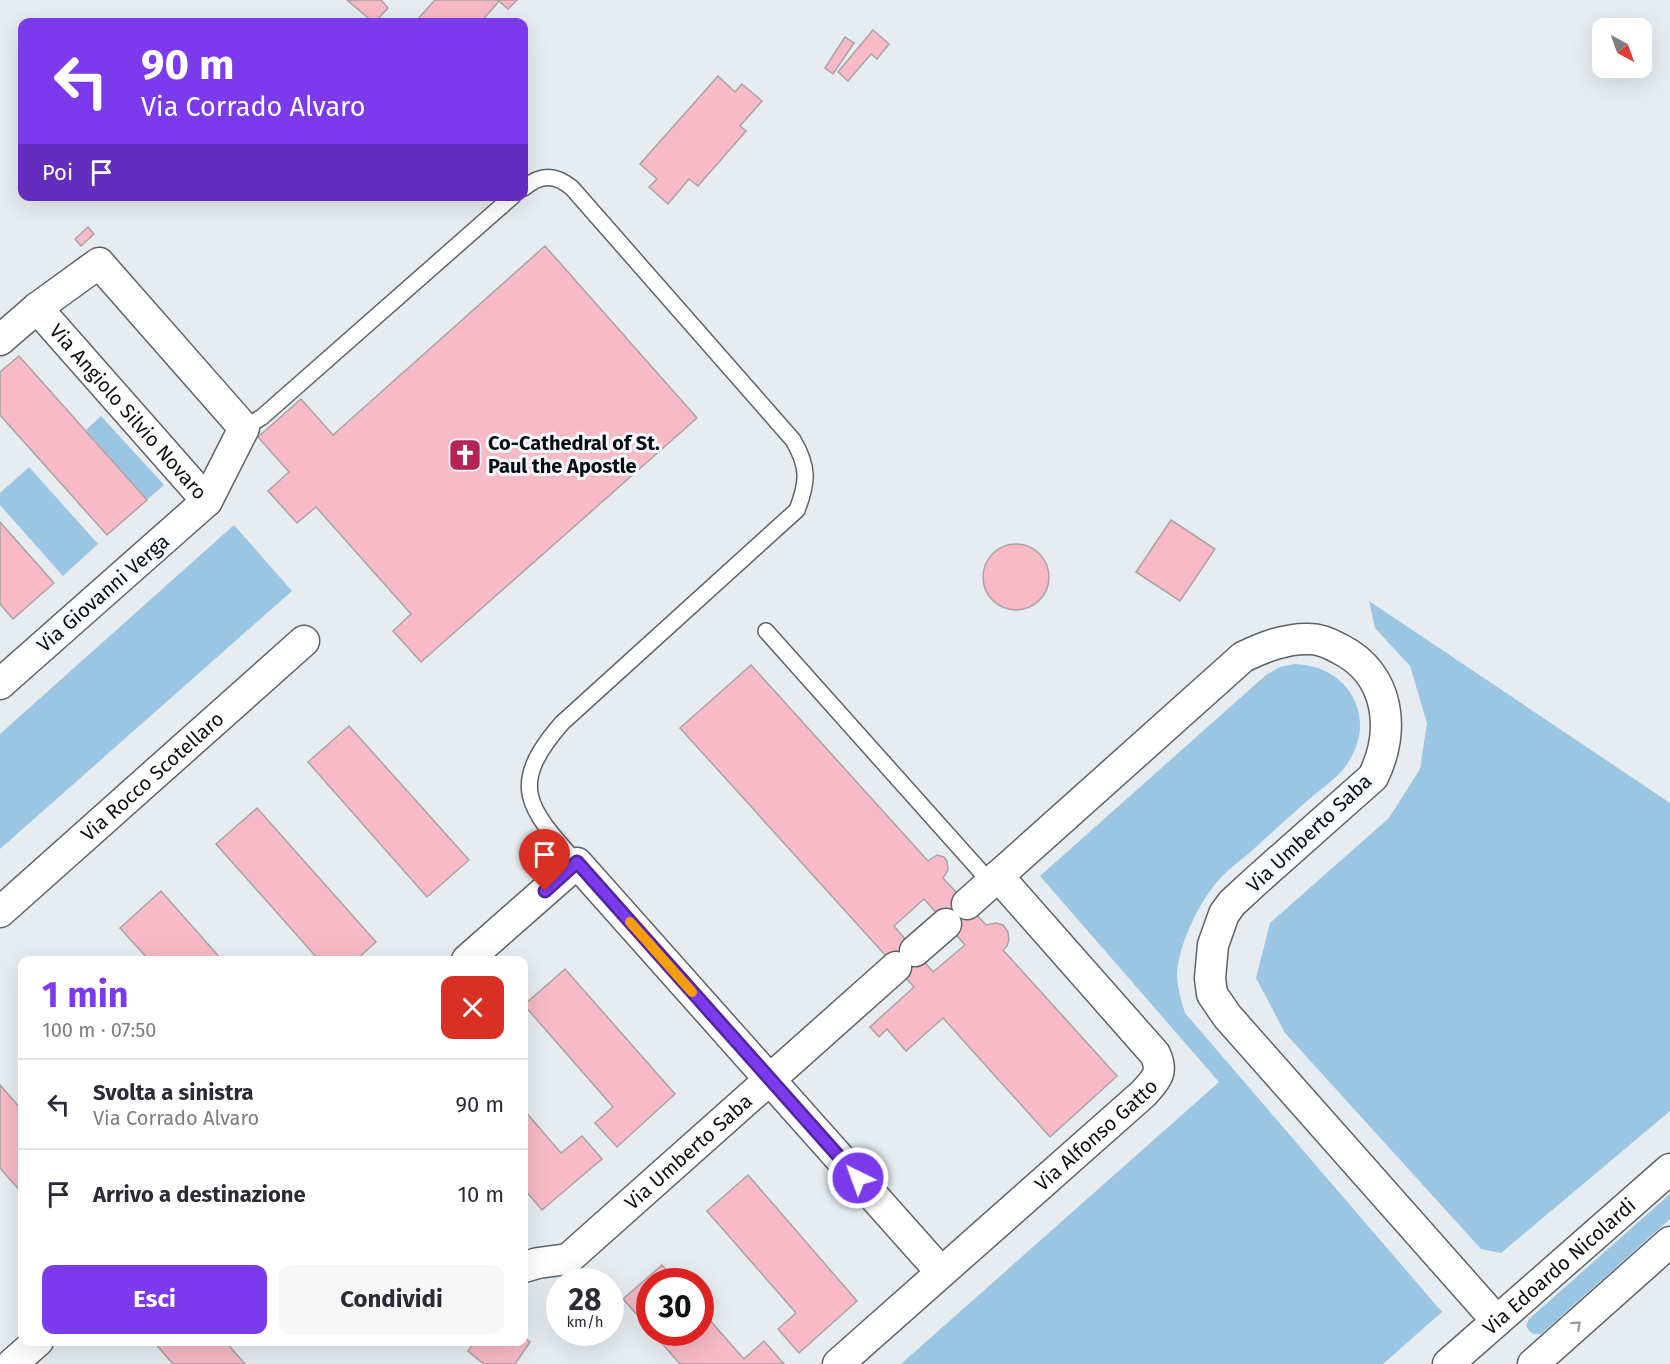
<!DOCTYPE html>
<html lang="it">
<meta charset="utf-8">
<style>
body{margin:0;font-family:"Fira Sans",sans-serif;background:#f7f7f7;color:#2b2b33;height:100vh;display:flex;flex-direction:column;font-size:22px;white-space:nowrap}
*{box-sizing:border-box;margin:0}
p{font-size:20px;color:#7c7c81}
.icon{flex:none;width:33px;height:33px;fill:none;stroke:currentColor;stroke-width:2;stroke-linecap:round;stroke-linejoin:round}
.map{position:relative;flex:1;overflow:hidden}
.panel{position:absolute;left:18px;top:956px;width:510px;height:390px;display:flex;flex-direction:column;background:#fff;border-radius:12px;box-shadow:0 6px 24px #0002}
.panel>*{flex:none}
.hud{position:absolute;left:18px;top:18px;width:510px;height:183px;border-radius:12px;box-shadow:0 6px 24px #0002;background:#7c3aed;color:#fff;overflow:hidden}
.needle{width:39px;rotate:139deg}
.buttons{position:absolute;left:1592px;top:18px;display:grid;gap:12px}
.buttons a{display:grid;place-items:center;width:60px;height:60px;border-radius:12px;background:#fff;box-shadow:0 6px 24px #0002;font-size:30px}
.speed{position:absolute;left:546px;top:1268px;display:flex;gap:12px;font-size:30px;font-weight:700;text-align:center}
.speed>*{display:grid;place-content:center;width:78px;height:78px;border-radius:50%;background:#fff;box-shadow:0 6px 24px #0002;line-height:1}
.speed small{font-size:15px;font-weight:400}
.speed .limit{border:9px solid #d22;background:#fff;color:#111}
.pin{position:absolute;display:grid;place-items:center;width:51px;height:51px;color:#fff;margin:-62px -26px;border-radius:50% 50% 50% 0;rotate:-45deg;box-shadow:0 0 6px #0007}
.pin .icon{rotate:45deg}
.me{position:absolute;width:66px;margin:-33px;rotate:318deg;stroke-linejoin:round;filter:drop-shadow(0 0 4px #0008)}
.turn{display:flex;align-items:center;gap:21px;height:126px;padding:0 24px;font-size:27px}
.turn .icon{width:78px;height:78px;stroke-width:2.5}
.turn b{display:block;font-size:42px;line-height:51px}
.then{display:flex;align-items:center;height:57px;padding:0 24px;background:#0003;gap:12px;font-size:22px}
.round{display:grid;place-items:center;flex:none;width:63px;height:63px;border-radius:12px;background:#f7f7f7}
.head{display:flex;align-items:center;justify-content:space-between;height:102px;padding:0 24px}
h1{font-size:36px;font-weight:700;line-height:45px;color:#7c3aed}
.action{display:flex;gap:12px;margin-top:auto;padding:12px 24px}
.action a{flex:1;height:69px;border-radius:12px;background:#7c3aed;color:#fff;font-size:24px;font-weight:700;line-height:69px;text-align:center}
.action a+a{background:#f7f7f7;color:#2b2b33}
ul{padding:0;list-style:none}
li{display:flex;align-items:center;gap:18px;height:90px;padding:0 24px;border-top:2px solid #e1e1e2}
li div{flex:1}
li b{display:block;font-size:22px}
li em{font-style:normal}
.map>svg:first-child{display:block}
.green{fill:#9ac6e4}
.building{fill:#f7bac6;stroke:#a9a3a4;stroke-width:1.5;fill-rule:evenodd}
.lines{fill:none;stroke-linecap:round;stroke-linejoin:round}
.service-casing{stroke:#5e6366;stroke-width:18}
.minor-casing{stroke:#5e6366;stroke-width:33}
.service{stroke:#fff;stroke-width:15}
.minor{stroke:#fff;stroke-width:30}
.oneway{stroke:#9d9e9f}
.route-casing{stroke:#51269a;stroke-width:15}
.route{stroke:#7c3aed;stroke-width:10}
.slow{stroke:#f59e0b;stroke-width:10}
.labels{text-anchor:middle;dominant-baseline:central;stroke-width:6;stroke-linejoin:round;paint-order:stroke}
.street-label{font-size:20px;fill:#0b0d0e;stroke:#f4f9fd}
.poi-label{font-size:20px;font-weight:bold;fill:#0b0d0e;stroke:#f4f9fd;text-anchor:start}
</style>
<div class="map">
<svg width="1670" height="1364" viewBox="0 0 1670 1364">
<rect width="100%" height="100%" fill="#e6ecf0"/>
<!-- green -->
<g class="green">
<path d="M101 416 164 485 147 500 86 430Z"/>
<path d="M29 467 98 544 63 576 0 505V493Z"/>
<path d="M234 525 292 591 0 849V734Z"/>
<path d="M1369 601 1670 803V1111L1501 1253 1481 1249 1285 1033 1256 978 1270 923 1389 818 1420 769 1427 723 1410 666 1375 628Z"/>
<path d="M1294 664C1350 665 1380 720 1345 767 1336 779 1320 790 1308 800 1288 818 1268 836 1247 855 1237 863 1225 872 1217 882 1198 904 1177 948 1177 977 1178 989 1181 1001 1185 1013L1442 1312 1383 1364H901L1219 1082 1040 876 1266 675 1280 667Z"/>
<path d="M1670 1194V1219L1541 1334C1533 1335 1530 1333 1526 1326L1529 1319Z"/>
</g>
<!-- building -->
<g class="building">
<path d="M347 0H381L388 8 375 22H373Z"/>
<path d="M435 0H517L508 9 499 1 481 22H415Z"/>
<path d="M873 30 889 44 877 59 871 54 848 81 838 72Z"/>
<path d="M845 37 854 43 833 74 825 68Z"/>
<path d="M718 76 735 92 742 84 762 101 740 126 746 131 698 186 689 179 668 204 649 187 657 179 640 164Z"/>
<path d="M88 227 94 234 81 246 75 239Z"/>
<path d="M545 246 697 418 421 662 393 631 411 614 316 507 297 523 268 491 289 472 258 437 301 399 333 435Z"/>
<path d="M19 356 147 500 107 535 0 415V372Z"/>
<path d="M1171 520 1215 549 1180 601 1136 572Z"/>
<path d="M0 522 54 583 13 619 0 604Z"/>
<circle cx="1016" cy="577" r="33"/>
<path d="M751 665 928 861 937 855 944 857 947 861 948 870 943 878 986 925 996 923 1003 925 1008 932 1009 940 1007 946 1003 950 1117 1076 1050 1137 943 1018 906 1051 887 1029 879 1037 870 1027 914 987 680 728ZM924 899 965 945 933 972 894 926Z"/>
<path d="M349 726 469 860 427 897 308 762Z"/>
<path d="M257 808 376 942 356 960H319L216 844Z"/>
<path d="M161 891 222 960H149L120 928Z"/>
<path d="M565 969 675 1094 617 1147 595 1123 613 1107 524 1005Z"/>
<path d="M0 1085 22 1110V1193L0 1168Z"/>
<path d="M524 1110 561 1153 582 1136 602 1159 542 1210 524 1189Z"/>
<path d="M748 1175 857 1301 799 1353 778 1329 796 1313 707 1211Z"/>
<path d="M662 1265 676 1281H650V1329L623 1299Z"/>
<path d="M700 1309 744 1359 764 1341 784 1364H680L652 1332H700Z"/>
<path d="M524 1337 530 1342 515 1364H484L468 1351 475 1341H524Z"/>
<path d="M153 1341H225L245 1364H173Z"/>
</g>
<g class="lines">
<!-- service casing -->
<g class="service-casing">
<g id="service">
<path d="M524 188C541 174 555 174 572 188L793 440C809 467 808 482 797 510L562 723C507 786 528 808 577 863"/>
<path d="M244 428 262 417 513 196"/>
<path d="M766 631 991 883"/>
</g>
</g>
<!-- minor casing -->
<g class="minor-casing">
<g id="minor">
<path id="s1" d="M37 308 207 501"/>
<path d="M0 340 37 308 99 263 244 428 207 501 0 684"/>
<path d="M967 904 1243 657C1264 647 1286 638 1310 639 1320 639 1331 644 1340 649 1390 674 1396 731 1373 777L1257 880 1232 903 1224 914 1213 945 1210 978 1212 994 1227 1016 1497 1321"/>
<path id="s2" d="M0 912 304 641"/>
<path d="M915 951 946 924"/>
<path d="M467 960 577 863 941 1272"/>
<path id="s3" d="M524 1267 538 1263 568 1259 896 967"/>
<path d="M12 1364 38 1341"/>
<path id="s4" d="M838 1364 1144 1093C1156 1079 1164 1073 1155 1054L998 876"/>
<path id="s5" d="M1448 1364 1670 1169"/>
<path d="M1533 1364 1670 1242"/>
</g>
</g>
<!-- service -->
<use href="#service" class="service"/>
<!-- minor -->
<use href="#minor" class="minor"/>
</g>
<!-- one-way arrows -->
<defs><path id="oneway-chevron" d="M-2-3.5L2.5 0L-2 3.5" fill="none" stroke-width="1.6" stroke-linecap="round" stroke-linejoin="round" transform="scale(1.5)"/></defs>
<use class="oneway" href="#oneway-chevron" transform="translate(1577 1325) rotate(-42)"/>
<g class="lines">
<!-- route casing -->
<g class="route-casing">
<path id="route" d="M545 891 577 862 858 1178"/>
</g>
<!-- route -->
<use href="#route" class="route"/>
<!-- slow -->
<path class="slow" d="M630 922 692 992"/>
</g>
<!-- icons -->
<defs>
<g id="church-square" transform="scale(1.725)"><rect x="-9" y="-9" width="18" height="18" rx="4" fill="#b32457" stroke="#f4f9fd"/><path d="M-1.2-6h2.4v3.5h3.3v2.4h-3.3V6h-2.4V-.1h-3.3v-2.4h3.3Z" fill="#fff"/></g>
</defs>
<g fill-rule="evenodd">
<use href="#church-square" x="465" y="455"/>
</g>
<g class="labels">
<!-- street labels -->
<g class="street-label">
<text stroke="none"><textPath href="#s1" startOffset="138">Via Angiolo Silvio Novaro</textPath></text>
<text transform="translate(103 593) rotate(-41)">Via Giovanni Verga</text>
<text stroke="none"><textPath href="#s2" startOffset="204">Via Rocco Scotellaro</textPath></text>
<text transform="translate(1309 833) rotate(-43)">Via Umberto Saba</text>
<text stroke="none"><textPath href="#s4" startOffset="345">Via Alfonso Gatto</textPath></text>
<text stroke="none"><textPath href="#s3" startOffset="206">Via Umberto Saba</textPath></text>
<text stroke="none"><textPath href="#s5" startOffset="148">Via Edoardo Nicolardi</textPath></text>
</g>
<!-- poi labels -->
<g class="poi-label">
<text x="488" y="443">Co-Cathedral of St.<tspan x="488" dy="23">Paul the Apostle</tspan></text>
</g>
</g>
</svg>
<div class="buttons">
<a><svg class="needle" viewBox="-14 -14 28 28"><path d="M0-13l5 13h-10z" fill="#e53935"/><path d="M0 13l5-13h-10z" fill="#7c7c81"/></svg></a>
</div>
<div class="speed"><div>28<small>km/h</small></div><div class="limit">30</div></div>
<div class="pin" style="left:545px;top:891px;background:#d93025"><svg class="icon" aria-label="arrive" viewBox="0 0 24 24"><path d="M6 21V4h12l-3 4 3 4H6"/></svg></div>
<svg class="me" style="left:858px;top:1178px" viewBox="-20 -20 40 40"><circle r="17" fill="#7c3aed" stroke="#fff" stroke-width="3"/><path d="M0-11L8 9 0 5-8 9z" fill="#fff"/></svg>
<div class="hud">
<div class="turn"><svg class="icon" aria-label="left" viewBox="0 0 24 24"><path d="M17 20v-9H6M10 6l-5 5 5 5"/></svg><div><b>90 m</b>Via Corrado Alvaro</div></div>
<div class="then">Poi<svg class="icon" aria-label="arrive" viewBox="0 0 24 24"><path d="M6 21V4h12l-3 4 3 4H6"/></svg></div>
</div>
<section class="panel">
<div class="head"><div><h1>1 min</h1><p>100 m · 07:50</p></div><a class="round" style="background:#d93025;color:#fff"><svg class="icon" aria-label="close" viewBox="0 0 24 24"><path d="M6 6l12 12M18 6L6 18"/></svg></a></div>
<ul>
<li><svg class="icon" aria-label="left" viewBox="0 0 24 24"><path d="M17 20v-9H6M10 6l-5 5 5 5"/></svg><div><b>Svolta a sinistra</b><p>Via Corrado Alvaro</p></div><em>90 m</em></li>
<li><svg class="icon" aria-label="arrive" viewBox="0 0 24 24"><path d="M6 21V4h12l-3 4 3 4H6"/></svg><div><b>Arrivo a destinazione</b></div><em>10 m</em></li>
</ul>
<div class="action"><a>Esci</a><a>Condividi</a></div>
</section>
</div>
